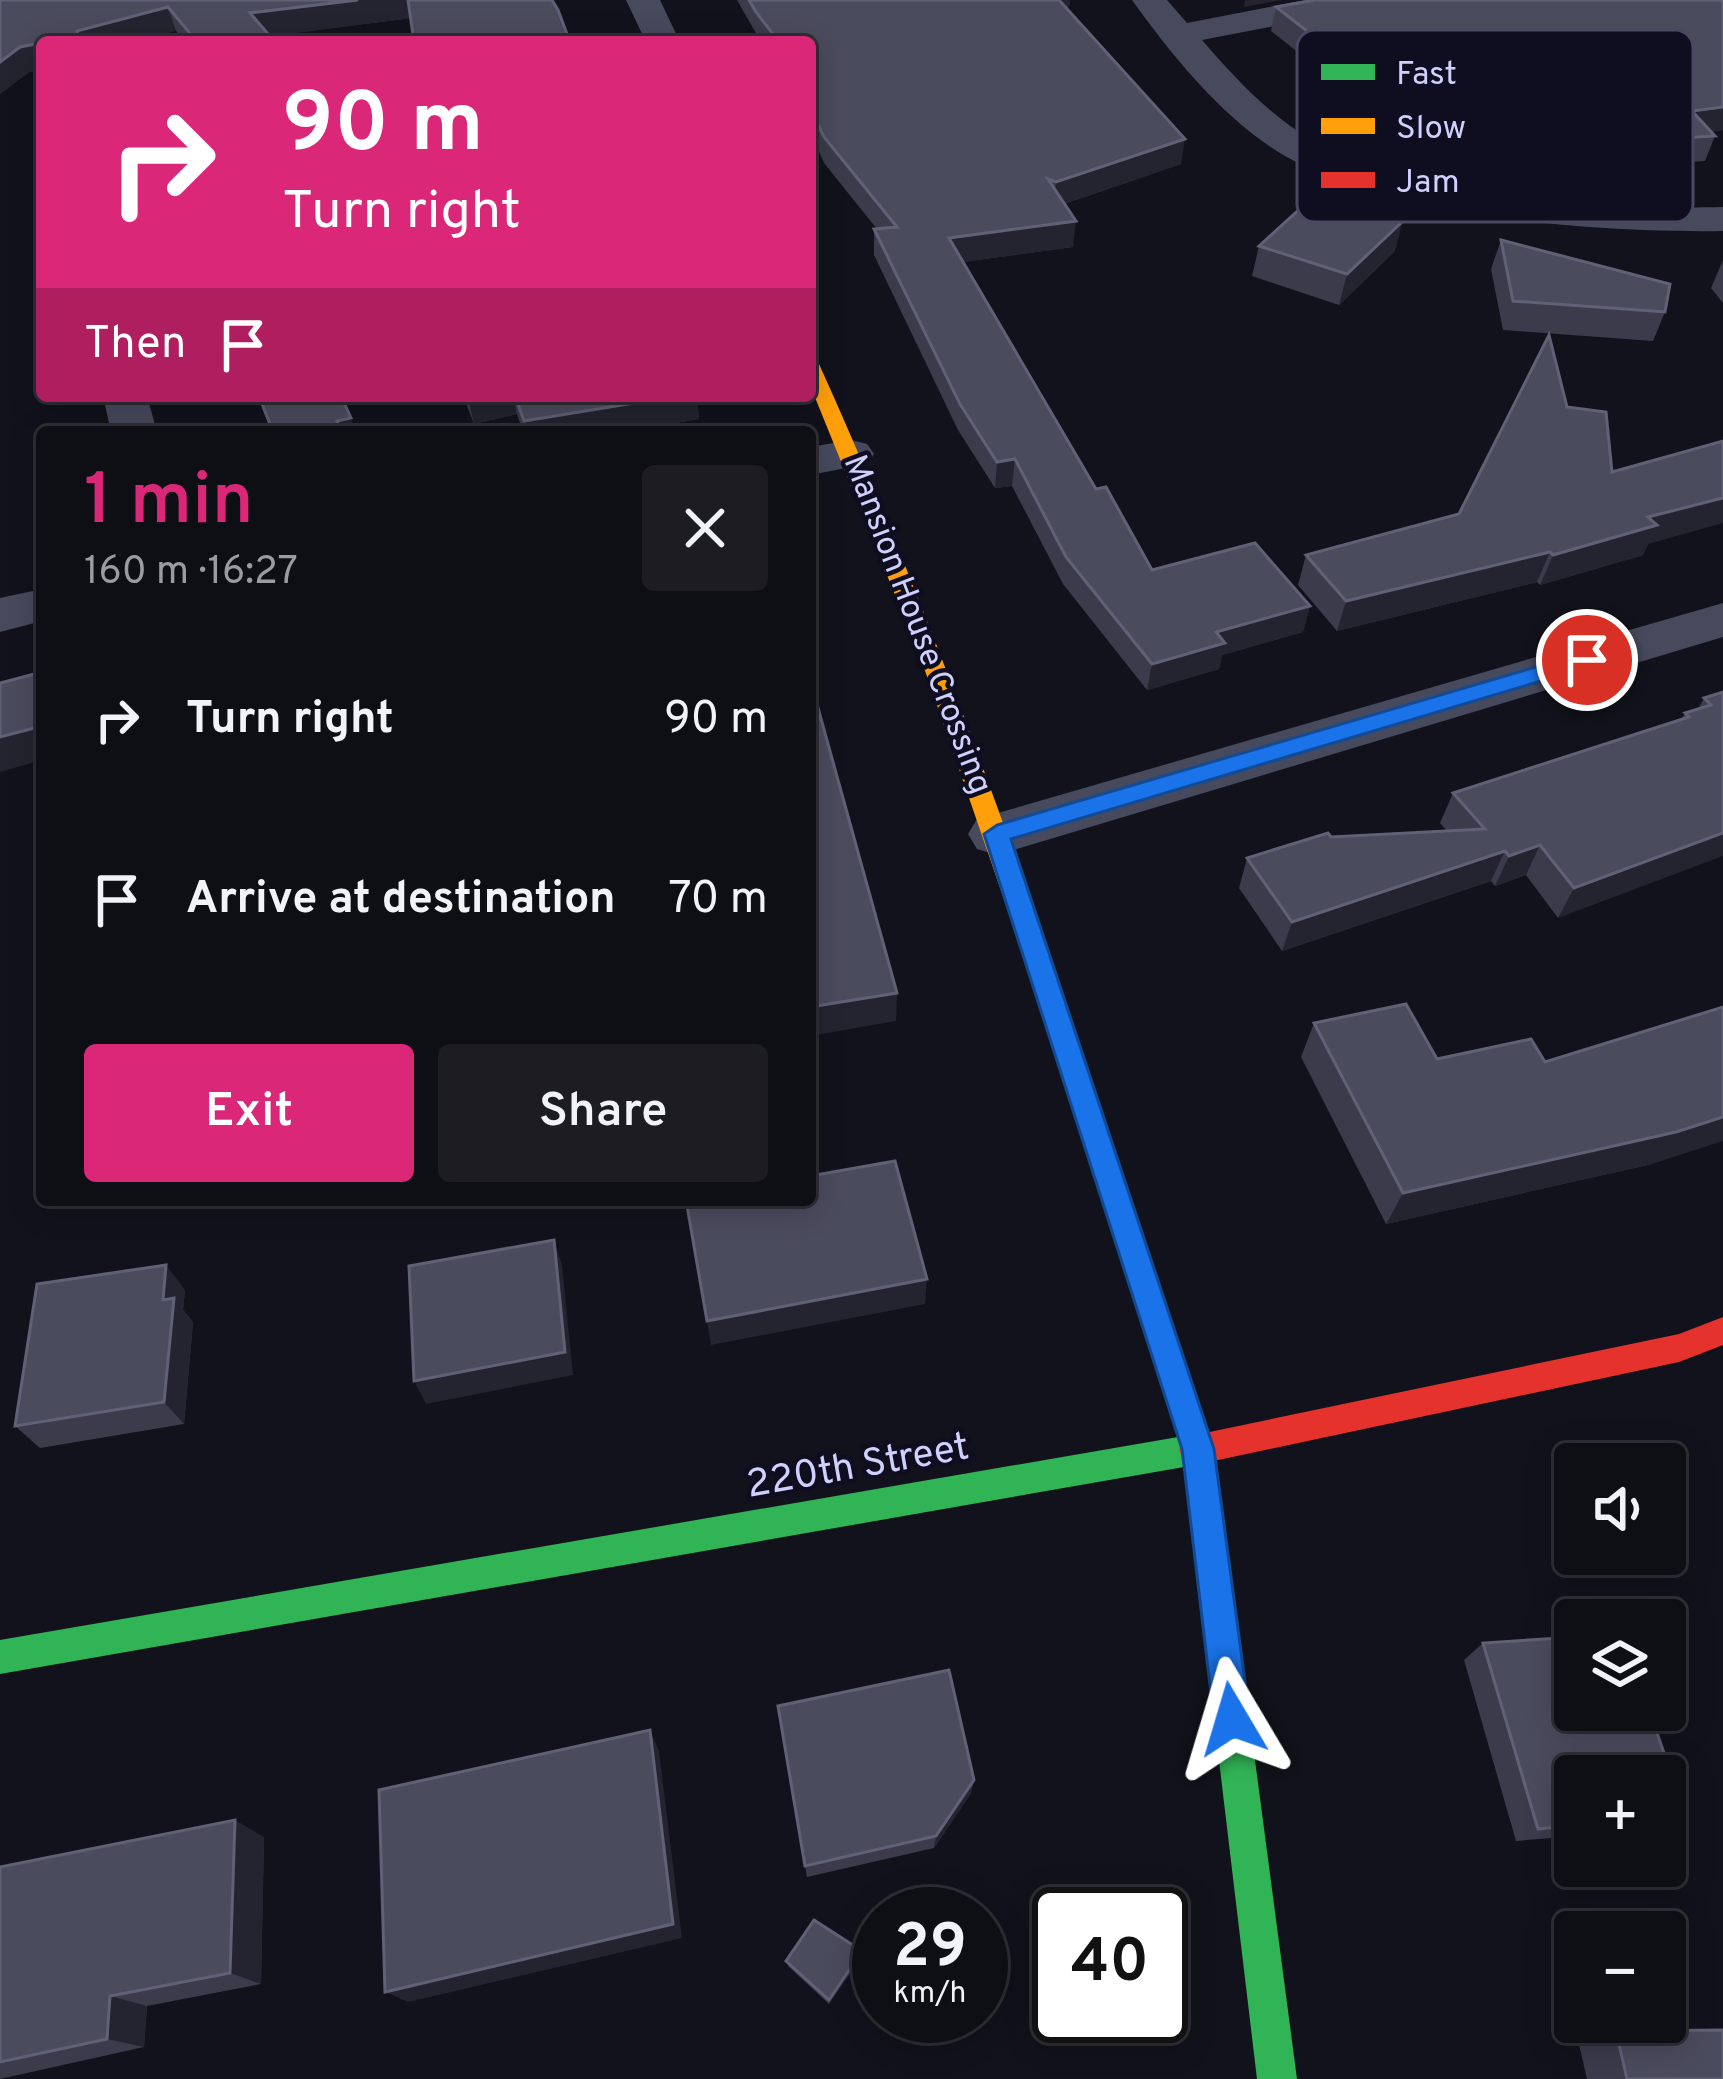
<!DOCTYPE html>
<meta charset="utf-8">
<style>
body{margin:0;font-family:Overpass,sans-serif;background:#1c1c22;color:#f1f3f6;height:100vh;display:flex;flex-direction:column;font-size:45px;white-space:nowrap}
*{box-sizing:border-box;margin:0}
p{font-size:39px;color:#9b9ca0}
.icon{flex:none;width:66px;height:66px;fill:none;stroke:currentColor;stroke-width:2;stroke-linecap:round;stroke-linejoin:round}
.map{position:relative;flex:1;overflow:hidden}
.drawer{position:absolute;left:36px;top:426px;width:780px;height:780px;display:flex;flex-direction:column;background:#0e0e15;border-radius:12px;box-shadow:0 6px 30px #0003,0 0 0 3px #2e2e34}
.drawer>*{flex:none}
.banner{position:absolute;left:36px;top:36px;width:780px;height:366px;border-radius:12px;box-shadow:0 6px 30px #0003,0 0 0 3px #2e2e34;background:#db2777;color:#fff;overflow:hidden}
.controls{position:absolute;left:1554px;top:1443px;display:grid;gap:24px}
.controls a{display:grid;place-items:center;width:132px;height:132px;border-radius:12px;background:#0e0e15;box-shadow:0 6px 30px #0003,0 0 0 3px #2e2e34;font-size:60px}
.speed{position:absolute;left:852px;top:1887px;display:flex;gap:24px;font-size:60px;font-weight:700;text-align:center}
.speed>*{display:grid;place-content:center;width:156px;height:156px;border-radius:50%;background:#0e0e15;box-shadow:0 6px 30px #0003,0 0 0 3px #2e2e34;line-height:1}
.speed small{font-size:30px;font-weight:400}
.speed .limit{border:6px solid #111;border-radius:18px;background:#fff;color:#111}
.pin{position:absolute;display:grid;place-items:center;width:102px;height:102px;color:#fff;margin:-51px;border:6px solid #fff;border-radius:50%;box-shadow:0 3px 12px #0007}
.me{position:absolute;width:132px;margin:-66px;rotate:353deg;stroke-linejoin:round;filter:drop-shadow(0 0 9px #0008)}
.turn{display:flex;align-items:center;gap:42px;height:252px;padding:0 48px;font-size:54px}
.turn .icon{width:156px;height:156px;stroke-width:2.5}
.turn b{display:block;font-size:84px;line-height:102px}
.then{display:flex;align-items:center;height:114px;padding:0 48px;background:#0003;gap:24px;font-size:45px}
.round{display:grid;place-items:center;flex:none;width:126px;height:126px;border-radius:12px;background:#1c1c22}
.headline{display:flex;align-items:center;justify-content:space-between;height:204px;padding:0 48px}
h1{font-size:72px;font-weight:600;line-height:90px;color:#db2777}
.primary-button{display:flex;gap:24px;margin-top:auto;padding:24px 48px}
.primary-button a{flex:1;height:138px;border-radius:12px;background:#db2777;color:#fff;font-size:48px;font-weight:600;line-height:138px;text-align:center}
.primary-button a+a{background:#1c1c22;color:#f1f3f6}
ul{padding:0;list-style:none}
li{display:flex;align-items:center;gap:36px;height:180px;padding:0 48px}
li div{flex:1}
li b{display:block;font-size:45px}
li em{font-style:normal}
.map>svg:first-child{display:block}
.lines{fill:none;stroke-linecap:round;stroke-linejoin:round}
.street{fill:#47495d;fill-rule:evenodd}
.fast{fill:#30b455;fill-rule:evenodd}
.slow{fill:#ff9f0a;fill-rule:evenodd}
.jam{fill:#e5322d;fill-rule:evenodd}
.wall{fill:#3b3b4b}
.shaded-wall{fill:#242430}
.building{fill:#4b4b5e;stroke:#606077;stroke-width:3}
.route{fill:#1a73e8;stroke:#114b97;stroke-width:3}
.labels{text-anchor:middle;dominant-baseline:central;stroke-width:9;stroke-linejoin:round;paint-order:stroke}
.street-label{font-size:33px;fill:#d0d0fd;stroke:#0f0e20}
.near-street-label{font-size:39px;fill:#d0d0fd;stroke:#0f0e20}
.key{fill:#0f0e20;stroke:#494862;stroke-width:3}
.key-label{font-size:33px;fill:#d0d0fd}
</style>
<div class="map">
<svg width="1723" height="2079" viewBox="0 0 1723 2079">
<rect width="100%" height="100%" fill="#12121c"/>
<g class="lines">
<!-- street -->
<g class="street">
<path d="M626 0H660L680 42H646Z"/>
<path d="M1132 0H1167L1187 23 1305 0H1374L1357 10 1202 40C1235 78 1267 113 1310 139 1414 200 1604 210 1723 207V231C1599 233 1394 218 1285 156 1225 121 1172 56 1132 0Z"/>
<path d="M103 396H147L157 432H111Z"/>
<path d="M851 440 867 444 874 454 867 464 810 475V447Z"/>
<path d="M42 589V621L0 632V598Z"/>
<path d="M1723 603V637L997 855 977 849 968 834 977 819Z"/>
</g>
<!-- fast -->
<path class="fast" d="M1038 950 1051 960 1214 1449 1297 2079H1257L1184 1467 0 1674V1640L1178 1437 1025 960Z"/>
<!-- slow -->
<path class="slow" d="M810 358 819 364C907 559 982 758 1051 960L1047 967 1038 970 1025 960 921 659 810 385Z"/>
<!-- jam -->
<path class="jam" d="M1723 1317V1345L1679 1362 1195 1465 1184 1461 1179 1450 1184 1439 1195 1435 1679 1334Z"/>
</g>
<!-- wall -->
<g class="wall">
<path d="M0 0 411 18 270 36 275 42H185L176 31 42 42V69L29 72 0 94Z"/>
<path d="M737 0H1070L1069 7 1066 8 1181 164 1064 204 1073 247 963 262 1096 489 1152 570 1310 606 1303 632 1222 655 1219 669 1147 690 1063 584 1012 486 995 488 958 430 874 255V229H877L824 163 810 132V42H761Z"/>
<path d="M1723 0V130L1711 132 1715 136 1705 161 1621 166 1574 109 1537 156 1512 150 1507 157 1419 135 1383 119 1271 31 1276 7Z"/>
<path d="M1501 240 1665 312 1653 341 1503 330 1491 269Z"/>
<path d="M1259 246 1395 251 1339 305 1252 276Z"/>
<path d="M1723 260V303L1711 288Z"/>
<path d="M463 396H697L699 419 623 432H523L517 414 474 424Z"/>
<path d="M1567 407 1612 472 1648 544 1643 555 1540 585 1537 582 1337 631 1298 585 1306 555 1459 514Z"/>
<path d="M1723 692 1558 918 1526 875 1495 886 1491 881 1282 951 1239 888 1247 858 1331 837 1447 831 1440 823 1453 793 1681 720 1685 713 1698 709 1704 698Z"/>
<path d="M1314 1023 1437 1059 1545 1062 1652 1164 1386 1224 1301 1057Z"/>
<path d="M185 1290 183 1310 193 1322 184 1424 40 1448 15 1426Z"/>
<path d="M1575 1637V1710H1649L1686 1816 1665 1826V1776H1575V1836L1516 1841 1464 1660 1483 1643Z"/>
<path d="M778 1706 974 1780 971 1793 934 1848 807 1877Z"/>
<path d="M264 1837 261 1984 147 2006 144 2047 0 2079V1867Z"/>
<path d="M862 1956 829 2004 788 1966 786 1961Z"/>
<path d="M1616 2031 1723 2079H1587L1578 2040Z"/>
</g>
<!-- shaded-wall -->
<g class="shaded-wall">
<path d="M358 0H408L412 18 257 38 250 13Z"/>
<path d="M1046 0H1070L1069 7 1046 12Z"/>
<path d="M1245 0H1282L1244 7Z"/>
<path d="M168 7 176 31 136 42H46L77 31Z"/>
<path d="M42 43V69L29 72 0 94V62L20 47Z"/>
<path d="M1582 84 1574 109 1537 156 1545 132Z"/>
<path d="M1723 107V130L1682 136 1692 111Z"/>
<path d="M1520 125 1512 150 1507 157 1515 132Z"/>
<path d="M1185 139 1181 164 1053 208 1056 182Z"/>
<path d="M1076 221 1073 247 947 264 949 238Z"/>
<path d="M1403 221 1395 251 1339 305 1347 274Z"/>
<path d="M473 396H513L517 414 474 424 468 397Z"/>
<path d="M677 396H697L699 419 623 432H526L524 421Z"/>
<path d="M351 418 355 432H340L337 421Z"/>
<path d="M1015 459 1012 486 995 488 997 462Z"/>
<path d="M1723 498V523L1648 544 1643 555 1540 585 1553 555 1648 517Z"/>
<path d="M1550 552 1537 582 1337 631 1346 601Z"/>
<path d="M1310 606 1303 632 1222 655 1219 669 1147 690 1152 664 1216 632Z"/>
<path d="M42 726V760L0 772V737Z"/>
<path d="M1723 833V856L1558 918 1574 888Z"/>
<path d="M1540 845 1526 875 1495 886 1509 856Z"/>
<path d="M1505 851 1491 881 1282 951 1292 922Z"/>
<path d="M897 993 896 1021 810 1036V1007Z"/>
<path d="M1723 1117V1141L1652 1164 1386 1224 1403 1193Z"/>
<path d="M554 1240 562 1265 573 1375 426 1404 414 1381Z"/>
<path d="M166 1265 185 1290 183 1310 193 1322 184 1424 164 1402 163 1300Z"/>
<path d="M927 1279 925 1304 711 1345 707 1321Z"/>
<path d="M650 1730 659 1751 682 1938 408 2002 385 1992Z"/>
<path d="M974 1780 971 1793 934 1848 936 1836Z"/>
<path d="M235 1820 264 1837 261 1984 230 1973Z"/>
<path d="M862 1951V1956L829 2004V2000Z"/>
<path d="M110 1996 147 2006 144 2047 107 2039Z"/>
</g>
<!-- building -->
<g class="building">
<path d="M0 0H358L250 13 275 42H197L168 7 77 31 78 36 20 47 0 62Z"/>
<path d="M408 0H552L558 10 570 42H414Z"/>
<path d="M749 0H1059L1185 139 1056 182 1048 179 1076 221 949 238 1096 489 1106 487 1152 570 1255 543 1310 606 1216 632 1225 643 1152 664 1066 557 1015 459 997 462 960 404 874 229 897 227 824 137 810 108V42H779L756 12Z"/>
<path d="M1315 0H1723V107L1692 111 1715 136 1631 141 1582 84 1545 132 1520 125 1515 132 1425 111 1389 95 1276 7Z"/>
<path d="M1324 187 1403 221 1347 274 1259 246Z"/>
<path d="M1501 240 1670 284 1665 312 1513 301Z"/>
<path d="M1549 335 1567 407 1606 412 1612 472 1723 441V498L1648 517 1657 525 1553 555 1550 552 1346 601 1306 555 1459 514Z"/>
<path d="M259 396H341L351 418 337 421 341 432H273Z"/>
<path d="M515 396H677L524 421Z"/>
<path d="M42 672V726L0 737V683Z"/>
<path d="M1723 692V833L1574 888 1540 845 1509 856 1505 851 1292 922 1247 858 1328 833 1331 837 1485 829 1453 793 1689 717 1685 713 1711 705 1704 698Z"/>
<path d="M815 697 897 993 810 1007V698Z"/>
<path d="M1406 1004 1437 1059 1531 1039 1545 1062 1723 1007V1117L1676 1132 1403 1193 1314 1023Z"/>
<path d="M895 1161 927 1279 707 1321 686 1200H810V1176Z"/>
<path d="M554 1240 565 1352 414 1381 409 1266Z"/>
<path d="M166 1265 163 1300 174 1298 164 1402 15 1426 37 1284Z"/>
<path d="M1575 1637V1710H1649L1686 1816 1665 1818V1776H1575V1825L1538 1829 1483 1643Z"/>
<path d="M949 1670 974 1780 936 1836 805 1866 778 1706Z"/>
<path d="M650 1730 673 1924 385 1992 379 1790Z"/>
<path d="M235 1820 230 1973 110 1996 107 2039 0 2062V1867Z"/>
<path d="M814 1920 862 1951 829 2000 786 1961Z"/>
<path d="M1723 2030V2079H1627L1616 2031Z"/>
</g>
<!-- route -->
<path class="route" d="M1587 652 1595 655V665L1011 839 1214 1449 1250 1719 1245 1732 1232 1737 1219 1732 1214 1719 1182 1449 984 834 997 825Z"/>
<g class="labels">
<!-- street labels -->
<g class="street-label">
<text transform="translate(916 625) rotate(69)">Mansion House Crossing</text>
</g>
<!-- near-street labels -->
<g class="near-street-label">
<text transform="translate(858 1468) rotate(-10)">220th Street</text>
</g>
</g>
<!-- legend -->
<rect x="1297" y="30" width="396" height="192" rx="18" class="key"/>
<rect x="1321" y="64" width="54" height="16" fill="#30b455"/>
<rect x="1321" y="118" width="54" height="16" fill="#ff9f0a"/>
<rect x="1321" y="172" width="54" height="16" fill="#e5322d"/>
<g class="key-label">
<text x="1396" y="84">Fast</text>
<text x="1396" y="138">Slow</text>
<text x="1396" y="192">Jam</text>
</g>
</svg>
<div class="controls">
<a><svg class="icon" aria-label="sound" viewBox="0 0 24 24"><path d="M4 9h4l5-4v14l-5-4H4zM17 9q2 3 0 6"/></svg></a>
<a><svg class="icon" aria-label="layers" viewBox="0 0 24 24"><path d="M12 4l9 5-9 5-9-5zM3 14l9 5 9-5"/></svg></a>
<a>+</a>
<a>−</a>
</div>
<div class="speed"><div>29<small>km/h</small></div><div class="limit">40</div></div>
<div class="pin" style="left:1587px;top:660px;background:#d93025"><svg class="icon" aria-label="arrive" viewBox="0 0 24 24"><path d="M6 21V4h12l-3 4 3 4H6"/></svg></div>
<svg class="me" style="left:1232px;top:1719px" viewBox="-20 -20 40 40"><path d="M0-17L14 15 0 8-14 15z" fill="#1a73e8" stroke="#fff" stroke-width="4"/></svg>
<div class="banner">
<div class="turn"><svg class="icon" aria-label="right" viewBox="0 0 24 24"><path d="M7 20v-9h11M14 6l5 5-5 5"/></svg><div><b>90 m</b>Turn right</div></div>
<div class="then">Then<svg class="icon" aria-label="arrive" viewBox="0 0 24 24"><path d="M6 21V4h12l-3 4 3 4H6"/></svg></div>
</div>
<section class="drawer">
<div class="headline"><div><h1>1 min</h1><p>160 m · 16:27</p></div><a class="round"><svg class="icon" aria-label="close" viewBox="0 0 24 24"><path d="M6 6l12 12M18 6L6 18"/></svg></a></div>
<ul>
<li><svg class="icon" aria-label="right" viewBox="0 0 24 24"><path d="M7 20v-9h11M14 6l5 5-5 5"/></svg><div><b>Turn right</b></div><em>90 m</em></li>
<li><svg class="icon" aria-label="arrive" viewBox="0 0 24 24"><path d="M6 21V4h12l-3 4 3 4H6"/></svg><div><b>Arrive at destination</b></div><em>70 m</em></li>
</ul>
<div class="primary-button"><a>Exit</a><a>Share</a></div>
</section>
</div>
